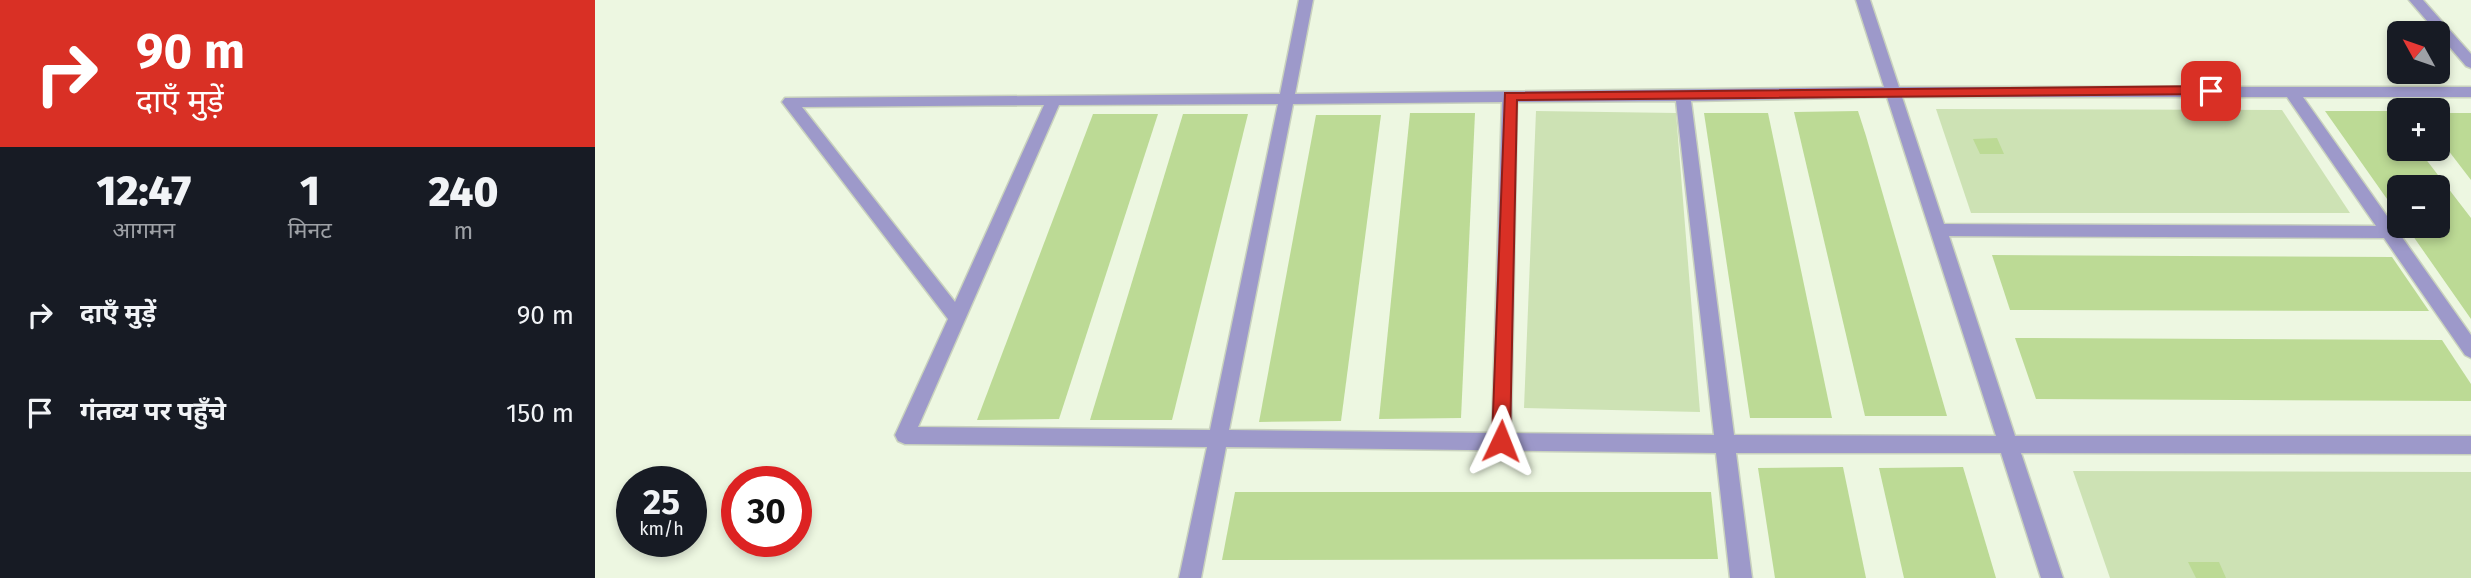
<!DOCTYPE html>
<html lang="hi">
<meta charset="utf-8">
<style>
body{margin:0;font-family:"Fira Sans","Noto Sans Devanagari",sans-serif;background:#20242c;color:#f1f3f6;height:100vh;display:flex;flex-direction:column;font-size:26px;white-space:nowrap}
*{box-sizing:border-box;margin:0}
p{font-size:23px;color:#9ea1a6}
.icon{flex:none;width:38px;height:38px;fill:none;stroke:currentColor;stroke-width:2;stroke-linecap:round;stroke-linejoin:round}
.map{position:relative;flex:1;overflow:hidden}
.sheet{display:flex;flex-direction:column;background:#171b24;width:595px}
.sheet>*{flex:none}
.top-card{background:#d93025;color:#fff;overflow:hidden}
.needle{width:46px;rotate:310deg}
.buttons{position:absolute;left:1792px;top:21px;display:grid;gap:14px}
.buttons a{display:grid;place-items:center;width:63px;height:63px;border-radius:10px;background:#171b24;box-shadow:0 4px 10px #0003;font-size:35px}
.speed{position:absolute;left:21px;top:466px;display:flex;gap:14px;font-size:35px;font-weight:700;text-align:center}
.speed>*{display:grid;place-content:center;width:91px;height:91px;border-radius:50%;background:#171b24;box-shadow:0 4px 10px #0003;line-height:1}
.speed small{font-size:18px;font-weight:400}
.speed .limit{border:10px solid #d22;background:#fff;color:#111}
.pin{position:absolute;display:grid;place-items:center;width:60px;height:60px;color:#fff;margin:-30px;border-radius:14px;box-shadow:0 4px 10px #0006}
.me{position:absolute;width:77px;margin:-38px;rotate:2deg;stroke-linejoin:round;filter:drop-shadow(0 0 5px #0008)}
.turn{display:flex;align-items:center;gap:24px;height:147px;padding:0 21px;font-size:32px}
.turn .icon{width:91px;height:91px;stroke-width:2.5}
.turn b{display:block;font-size:49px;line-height:60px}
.eta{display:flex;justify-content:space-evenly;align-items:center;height:119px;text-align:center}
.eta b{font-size:42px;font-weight:800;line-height:49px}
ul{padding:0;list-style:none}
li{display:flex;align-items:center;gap:21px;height:98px;padding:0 21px}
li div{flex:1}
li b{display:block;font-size:26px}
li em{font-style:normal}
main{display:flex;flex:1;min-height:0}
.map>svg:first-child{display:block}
.green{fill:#cde2b4}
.building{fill:#bcda95}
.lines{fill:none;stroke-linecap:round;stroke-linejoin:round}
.minor-casing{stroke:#c9d2be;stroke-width:3}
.minor{fill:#9d99ca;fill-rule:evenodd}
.route{fill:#d93025;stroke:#8d1f18;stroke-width:2}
</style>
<main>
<section class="sheet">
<div class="top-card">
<div class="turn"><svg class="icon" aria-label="right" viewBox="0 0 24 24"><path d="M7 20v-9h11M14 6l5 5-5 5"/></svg><div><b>90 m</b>दाएँ मुड़ें</div></div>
</div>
<div class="eta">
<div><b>12:47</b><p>आगमन</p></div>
<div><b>1</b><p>मिनट</p></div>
<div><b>240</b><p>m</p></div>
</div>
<ul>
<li><svg class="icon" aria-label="right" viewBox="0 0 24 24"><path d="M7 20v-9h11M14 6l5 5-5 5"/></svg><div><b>दाएँ मुड़ें</b></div><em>90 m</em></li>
<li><svg class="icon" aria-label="arrive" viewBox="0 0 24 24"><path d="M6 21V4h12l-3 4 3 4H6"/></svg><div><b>गंतव्य पर पहुँचे</b></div><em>150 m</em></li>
</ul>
</section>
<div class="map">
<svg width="1876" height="578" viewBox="0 0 1876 578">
<rect width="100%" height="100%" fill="#edf7e1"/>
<!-- green -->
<g class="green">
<path d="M1341 109 1687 110 1755 213H1376Z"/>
<path d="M941 111 1081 113 1105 412 929 408Z"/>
<path d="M1478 471 1876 472V578H1515Z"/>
</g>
<!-- building -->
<g class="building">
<path d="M1263 111 1271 136 1352 416H1270L1199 112Z"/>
<path d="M1730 111H1795L1804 124V149H1823L1876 218V319L1811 226H1843V187H1804V216Z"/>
<path d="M815 113H880L866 418 784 419Z"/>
<path d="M1109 113H1173L1237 418H1155Z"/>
<path d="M1843 113H1876V180L1843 137Z"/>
<path d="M498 114H563L464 419 382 420Z"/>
<path d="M588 114H653L577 420H495Z"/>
<path d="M721 115H786L746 421 664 422Z"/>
<path d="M1402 138 1409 154H1385L1378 139Z"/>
<path d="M1397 255 1797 257 1834 311 1415 310Z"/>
<path d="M1420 338 1847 340 1876 384V401L1441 399Z"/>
<path d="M1248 467 1271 578H1180L1163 468Z"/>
<path d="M1368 467 1401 578H1309L1284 468Z"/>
<path d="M640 492H1116L1123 559 627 560Z"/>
<path d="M1593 562H1624L1631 578H1601Z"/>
</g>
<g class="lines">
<!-- minor casing -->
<g class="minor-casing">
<g id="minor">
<path d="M704 0H718L700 94 1289 87 1261 0H1275L1304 87H1876V97H1708L1876 335V358L1870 355 1789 238 1354 236 1420 436H1876V454L1426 453 1468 578H1446L1406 453H1141L1157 578H1135L1121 453 631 447 606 578H584L612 447 310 444 303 441 300 435 353 319 190 106 187 102 190 98 685 94ZM1292 97 1401 436 1139 435 1096 101ZM1307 97H1692L1781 226 1349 224ZM1081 101 1119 435 916 433 922 102ZM907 102 897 433 634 430 698 104ZM683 104 615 430 323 427 464 105ZM449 105 360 302 207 107Z"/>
<path d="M1814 0H1828L1876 54V68L1871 66Z"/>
</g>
</g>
<!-- minor -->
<use href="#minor" class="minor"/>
</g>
<!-- route -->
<path class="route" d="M1616 86 1621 88V94L922 100 915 441 912 447 906 449 900 447 897 441 910 93Z"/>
</svg>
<div class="buttons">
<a><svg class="needle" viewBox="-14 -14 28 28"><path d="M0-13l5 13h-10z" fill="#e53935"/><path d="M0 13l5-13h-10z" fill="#9ea1a6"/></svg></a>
<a>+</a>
<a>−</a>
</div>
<div class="speed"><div>25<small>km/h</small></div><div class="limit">30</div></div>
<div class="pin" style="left:1616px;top:91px;background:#d93025"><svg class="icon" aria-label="arrive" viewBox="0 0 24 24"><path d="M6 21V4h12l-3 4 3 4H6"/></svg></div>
<svg class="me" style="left:906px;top:441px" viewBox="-20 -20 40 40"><path d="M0-17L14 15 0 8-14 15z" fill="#d93025" stroke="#fff" stroke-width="4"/></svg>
</div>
</main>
